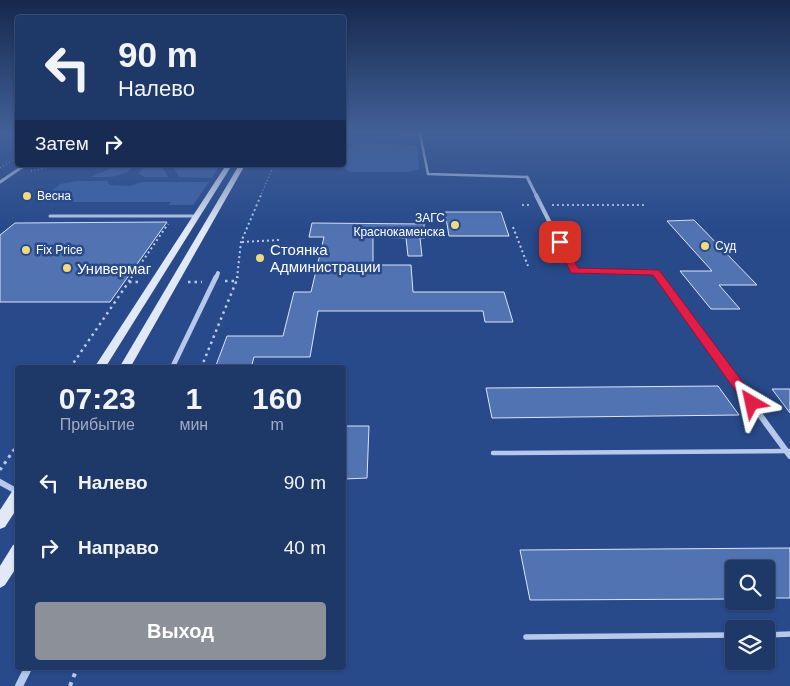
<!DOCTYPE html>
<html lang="ru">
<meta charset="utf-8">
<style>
body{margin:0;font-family:Arial,sans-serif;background:#263f6e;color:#f1f3f6;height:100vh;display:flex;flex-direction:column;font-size:19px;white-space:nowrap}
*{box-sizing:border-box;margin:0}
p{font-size:16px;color:#a1acc0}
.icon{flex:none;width:28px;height:28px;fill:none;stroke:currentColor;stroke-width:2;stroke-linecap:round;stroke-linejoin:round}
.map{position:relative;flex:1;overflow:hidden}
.side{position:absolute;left:15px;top:365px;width:331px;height:305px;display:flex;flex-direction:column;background:#1e3868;border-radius:5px;box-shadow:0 1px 4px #0004,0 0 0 1px #3c527c}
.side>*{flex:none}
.top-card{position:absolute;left:15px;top:15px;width:331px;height:152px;border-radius:5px;box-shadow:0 1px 4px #0004,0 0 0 1px #3c527c;background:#1e3868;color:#f1f3f6;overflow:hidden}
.tools{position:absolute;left:725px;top:560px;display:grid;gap:10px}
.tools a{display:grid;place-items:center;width:50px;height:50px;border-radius:5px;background:#1e3868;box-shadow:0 1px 4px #0004,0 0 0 1px #3c527c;font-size:25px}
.pin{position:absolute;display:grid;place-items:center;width:42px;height:42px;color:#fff;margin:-21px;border-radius:10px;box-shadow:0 2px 8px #0006}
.me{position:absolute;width:55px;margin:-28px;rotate:324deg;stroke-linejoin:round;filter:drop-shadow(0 0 4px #0008)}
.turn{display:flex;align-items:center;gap:18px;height:105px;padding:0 20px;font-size:22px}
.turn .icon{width:65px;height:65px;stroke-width:2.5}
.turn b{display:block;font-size:35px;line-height:42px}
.then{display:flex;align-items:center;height:48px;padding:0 20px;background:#0003;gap:10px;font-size:19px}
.eta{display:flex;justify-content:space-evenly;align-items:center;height:85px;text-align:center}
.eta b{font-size:30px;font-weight:700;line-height:35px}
.primary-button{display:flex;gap:10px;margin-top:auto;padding:10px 20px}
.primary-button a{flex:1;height:58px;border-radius:5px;background:#8c9099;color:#fff;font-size:20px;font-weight:700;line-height:58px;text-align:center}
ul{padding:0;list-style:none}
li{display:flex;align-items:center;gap:15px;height:65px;padding:0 20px}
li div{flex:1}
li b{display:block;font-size:19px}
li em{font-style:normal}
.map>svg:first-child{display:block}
.green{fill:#3d63a8}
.building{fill:#5173b2;stroke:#dbe5f7}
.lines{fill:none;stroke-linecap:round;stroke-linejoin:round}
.path-far4{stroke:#b7c9ea;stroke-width:1;stroke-dasharray:1 2.5;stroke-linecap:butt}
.path-far3{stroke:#b7c9ea;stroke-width:2;stroke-dasharray:2 3;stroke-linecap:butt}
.path-far2{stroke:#b7c9ea;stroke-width:2.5;stroke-dasharray:2.5 4;stroke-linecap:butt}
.path-far1{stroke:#b7c9ea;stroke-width:3;stroke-dasharray:3 4.5;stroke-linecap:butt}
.path{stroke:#b7c9ea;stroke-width:4;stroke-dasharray:4 5.5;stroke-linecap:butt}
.service-far3{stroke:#b7c9ea;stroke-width:2.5}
.service-far2{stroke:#b7c9ea;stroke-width:3}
.service-far1{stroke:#b7c9ea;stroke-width:4.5}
.service{stroke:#b7c9ea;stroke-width:5.5}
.minor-far4{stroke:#b7c9ea;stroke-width:3}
.minor-far3{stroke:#b7c9ea;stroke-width:4}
.minor-far2{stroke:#b7c9ea;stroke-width:5}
.minor-far1{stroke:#b7c9ea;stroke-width:6}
.minor{stroke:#b7c9ea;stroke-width:8}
.secondary{fill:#e1e9f8;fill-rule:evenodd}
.route{fill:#e11d48;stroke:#92132f}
.poi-dot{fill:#f1da7d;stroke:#284a8b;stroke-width:2}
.labels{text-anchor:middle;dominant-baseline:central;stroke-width:5;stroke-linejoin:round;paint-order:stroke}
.far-poi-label{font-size:12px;fill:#fff;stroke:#284a8b;text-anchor:start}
.poi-label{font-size:15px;fill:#fff;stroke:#284a8b;text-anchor:start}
</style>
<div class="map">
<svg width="790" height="686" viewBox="0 0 790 686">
<rect width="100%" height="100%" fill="#284a8b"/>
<!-- green -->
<g class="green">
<path d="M357 143 414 145 418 147 419 169 409 172H352L345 169 349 147Z"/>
<path d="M119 165H135C121 179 109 177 90 177Z"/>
<path d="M146 165H161L168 177H145L138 173Z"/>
<path d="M172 165H220L212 178 179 177Z"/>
<path d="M76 181H107L110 185 130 186 142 182H209L193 205H169L171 202H39L60 184Z"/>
</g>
<!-- building -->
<g class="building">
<path d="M445 212H501L509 236H449Z"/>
<path d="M694 220 757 285H719L740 309H711L680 271H712L667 221Z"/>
<path d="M167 222 110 302H0V235L15 223Z"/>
<path d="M312 223 424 224 425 238H420L422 256H408L406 238 373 237V265H411L413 292H504L513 322H485L483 311H318L310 357H254L251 368H215L227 336H283L294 292H311L324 237H309Z"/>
<path d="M718 386 739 415 492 418 486 388Z"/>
<path d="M772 389H790V413Z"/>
<path d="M344 426H369L367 478 344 479Z"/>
<path d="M790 548V598H766V569H734V599L530 600 520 550Z"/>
</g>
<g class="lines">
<!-- path-far4 -->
<g class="path-far4">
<path d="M0 168 18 157"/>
<path d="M31 171 50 167"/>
<path d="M260 197 274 165"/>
</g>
<!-- path-far3 -->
<g class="path-far3">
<path d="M522 205H531"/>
<path d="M552 205H645"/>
<path d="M513 227 528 266"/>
<path d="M242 242 279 240"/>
<path d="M131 278 168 224"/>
<path d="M237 278 241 242 261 195"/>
</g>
<!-- path-far2 -->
<g class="path-far2">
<path d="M225 281H236"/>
<path d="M129 282H142"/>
<path d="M188 282H202"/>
<path d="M70 368 132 277"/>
<path d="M201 368 238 277"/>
</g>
<!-- path-far1 -->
<path class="path-far1" d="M0 470 18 444"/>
<!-- path -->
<path class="path" d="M70 686 77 668"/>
<!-- service-far3 -->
<g class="service-far3">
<path d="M0 133H18"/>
<path d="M402 134H420L428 174 527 177"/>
</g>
<!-- service-far2 -->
<path class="service-far2" d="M50 216H197"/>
<!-- service-far1 -->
<path class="service-far1" d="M493 453 790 451"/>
<!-- service -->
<g class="service">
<path d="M766 635 790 634"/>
<path d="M526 637 734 635"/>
</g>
<!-- minor-far4 -->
<g class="minor-far4">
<path d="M527 177 537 197"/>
<path d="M0 182 25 165"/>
</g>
<!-- minor-far3 -->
<g class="minor-far3">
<path d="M536 195 574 271 656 272 660 278"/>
<path d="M216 278 218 273"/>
</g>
<!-- minor-far2 -->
<g class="minor-far2">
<path d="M659 277 736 382"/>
<path d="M172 368 216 277"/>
</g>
<!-- minor-far1 -->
<g class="minor-far1">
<path d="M735 381 790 456"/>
<path d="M0 482 18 492"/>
</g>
<!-- minor -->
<path class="minor" d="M19 686 28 668"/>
<!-- secondary -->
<g class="secondary">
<path d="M226 165H232L105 368H94Z"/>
<path d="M239 165H245L130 368H119Z"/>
<path d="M18 488V507L5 527 0 529V510L13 490Z"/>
<path d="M18 543V565L5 585 0 588V566L13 545Z"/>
</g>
</g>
<!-- sky -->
<linearGradient id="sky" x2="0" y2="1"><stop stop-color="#16294c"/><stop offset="0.58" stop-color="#426098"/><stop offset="1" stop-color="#426098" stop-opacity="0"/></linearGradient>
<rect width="790" height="228" fill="url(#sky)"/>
<!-- route -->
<path class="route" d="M557 240H563L578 268 659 270 756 400 758 403 756 407H747L653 275 571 273 556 242Z"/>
<!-- markers -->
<g class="poi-dot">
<circle cx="27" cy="196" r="5"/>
<circle cx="455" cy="225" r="5"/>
<circle cx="705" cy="246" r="5"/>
<circle cx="26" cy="250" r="5"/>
<circle cx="260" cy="258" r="5"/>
<circle cx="67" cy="268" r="5"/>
</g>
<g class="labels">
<!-- far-poi labels -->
<g class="far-poi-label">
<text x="37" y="196">Весна</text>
<text x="445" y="218" text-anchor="end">ЗАГС<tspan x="445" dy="14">Краснокаменска</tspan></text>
<text x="715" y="246">Суд</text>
<text x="36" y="250">Fix Price</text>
</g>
<!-- poi labels -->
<g class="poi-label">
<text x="270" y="249">Стоянка<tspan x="270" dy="17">Администрации</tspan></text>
<text x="77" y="268">Универмаг</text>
</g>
</g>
</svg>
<div class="tools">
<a><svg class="icon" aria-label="search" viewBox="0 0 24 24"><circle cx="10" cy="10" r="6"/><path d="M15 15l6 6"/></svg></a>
<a><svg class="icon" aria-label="layers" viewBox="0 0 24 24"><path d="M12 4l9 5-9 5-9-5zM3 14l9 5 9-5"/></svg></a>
</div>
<div class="pin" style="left:560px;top:242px;background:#d93025"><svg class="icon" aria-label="arrive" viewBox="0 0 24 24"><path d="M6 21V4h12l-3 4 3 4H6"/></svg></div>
<svg class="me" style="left:752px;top:403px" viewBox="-20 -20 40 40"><path d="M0-17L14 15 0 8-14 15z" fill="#e11d48" stroke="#fff" stroke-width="4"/></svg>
<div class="top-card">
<div class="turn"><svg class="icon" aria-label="left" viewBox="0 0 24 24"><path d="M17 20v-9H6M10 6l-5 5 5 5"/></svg><div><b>90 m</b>Налево</div></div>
<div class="then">Затем<svg class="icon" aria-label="right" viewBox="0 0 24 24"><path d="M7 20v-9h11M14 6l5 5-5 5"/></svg></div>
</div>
<section class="side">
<div class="eta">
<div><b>07:23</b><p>Прибытие</p></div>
<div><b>1</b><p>мин</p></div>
<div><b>160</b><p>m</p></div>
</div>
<ul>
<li><svg class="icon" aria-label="left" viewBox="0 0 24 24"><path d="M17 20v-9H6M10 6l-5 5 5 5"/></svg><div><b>Налево</b></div><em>90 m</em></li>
<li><svg class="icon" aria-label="right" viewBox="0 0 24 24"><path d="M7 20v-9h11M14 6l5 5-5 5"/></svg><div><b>Направо</b></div><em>40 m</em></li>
</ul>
<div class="primary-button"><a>Выход</a></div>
</section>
</div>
